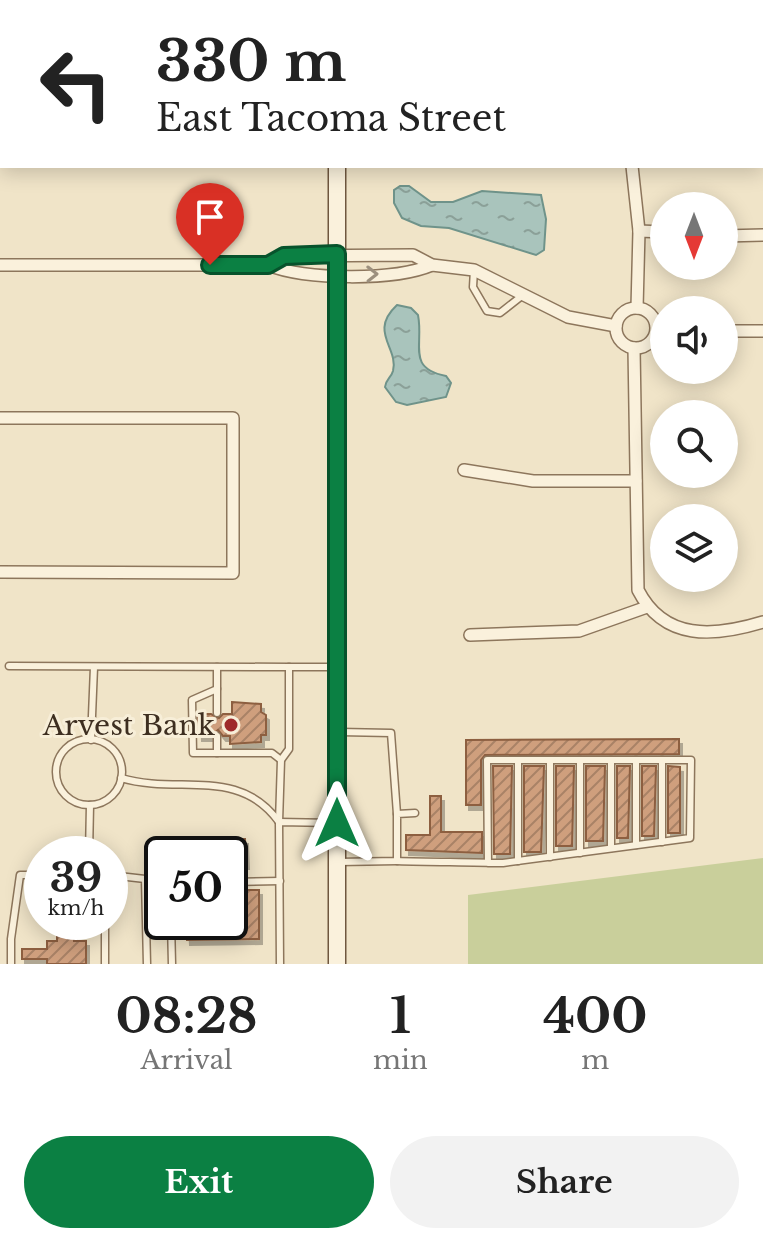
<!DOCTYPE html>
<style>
body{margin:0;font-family:"Libre Baskerville",serif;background:#f2f2f2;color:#222;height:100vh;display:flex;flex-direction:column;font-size:30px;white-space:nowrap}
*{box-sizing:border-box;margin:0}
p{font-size:26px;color:#767676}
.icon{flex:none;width:44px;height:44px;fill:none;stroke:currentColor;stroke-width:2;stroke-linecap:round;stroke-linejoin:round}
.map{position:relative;height:964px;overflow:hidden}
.sheet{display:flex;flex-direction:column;background:#fff;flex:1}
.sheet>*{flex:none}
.hud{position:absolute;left:0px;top:0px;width:764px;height:168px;box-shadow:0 4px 20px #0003;background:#fff;color:#222;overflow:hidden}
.needle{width:52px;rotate:180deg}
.buttons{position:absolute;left:650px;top:192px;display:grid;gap:16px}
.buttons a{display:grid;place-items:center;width:88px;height:88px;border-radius:50%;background:#fff;box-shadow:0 4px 20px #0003;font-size:40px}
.speed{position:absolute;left:24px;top:836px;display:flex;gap:16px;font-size:40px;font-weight:700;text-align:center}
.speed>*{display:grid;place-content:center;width:104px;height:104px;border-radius:50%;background:#fff;box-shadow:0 4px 20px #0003;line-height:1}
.speed small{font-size:20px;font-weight:400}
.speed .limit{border:4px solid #111;border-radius:12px;background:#fff;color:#111}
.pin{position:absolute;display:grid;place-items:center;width:68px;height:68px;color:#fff;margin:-82px -34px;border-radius:50% 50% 50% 0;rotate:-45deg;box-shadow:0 0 8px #0007}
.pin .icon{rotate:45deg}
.me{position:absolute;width:88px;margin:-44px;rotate:0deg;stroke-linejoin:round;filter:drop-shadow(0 0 6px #0008)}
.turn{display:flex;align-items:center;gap:28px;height:168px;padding:0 24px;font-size:36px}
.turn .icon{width:104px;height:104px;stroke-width:2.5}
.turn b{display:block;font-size:56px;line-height:68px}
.eta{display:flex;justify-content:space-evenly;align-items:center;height:136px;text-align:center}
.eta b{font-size:48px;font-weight:800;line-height:56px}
.button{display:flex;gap:16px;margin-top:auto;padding:16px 24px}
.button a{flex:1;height:92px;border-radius:48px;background:#0b8043;color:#fff;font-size:32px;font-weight:800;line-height:92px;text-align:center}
.button a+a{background:#f2f2f2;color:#222}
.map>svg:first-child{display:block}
.grass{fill:#c9cf9b}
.water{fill:url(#water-ripples);stroke:#6f938a;stroke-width:2}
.building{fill:url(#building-hatch);stroke:#8d5f41;stroke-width:2;filter:url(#shadow)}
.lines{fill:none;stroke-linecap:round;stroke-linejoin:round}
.service-casing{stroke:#8d765c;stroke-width:9}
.minor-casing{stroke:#8d765c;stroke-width:14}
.secondary-casing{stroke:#6f573f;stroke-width:19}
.service{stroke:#faf1dc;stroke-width:6}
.minor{stroke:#faf1dc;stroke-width:11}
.secondary{stroke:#faf1dc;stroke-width:16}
.oneway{stroke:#9c907e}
.route-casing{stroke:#07532c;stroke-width:20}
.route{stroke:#0b8043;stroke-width:14}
.poi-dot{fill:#9e2a2b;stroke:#f7eed8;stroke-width:3}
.labels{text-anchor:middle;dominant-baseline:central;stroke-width:6;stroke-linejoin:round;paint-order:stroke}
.poi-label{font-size:28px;fill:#3d2e20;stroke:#f7eed8;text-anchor:end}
</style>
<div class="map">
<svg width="763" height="964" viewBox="0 0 763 964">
<defs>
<pattern id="water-ripples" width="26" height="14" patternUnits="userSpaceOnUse" patternTransform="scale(2)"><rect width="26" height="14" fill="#a9c4bc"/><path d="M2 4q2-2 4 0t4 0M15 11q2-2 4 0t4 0" fill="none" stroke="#8ba098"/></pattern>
<pattern id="building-hatch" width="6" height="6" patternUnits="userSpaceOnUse" patternTransform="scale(2)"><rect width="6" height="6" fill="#cf9f7d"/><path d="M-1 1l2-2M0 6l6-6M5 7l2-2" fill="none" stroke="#a98266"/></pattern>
<filter id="shadow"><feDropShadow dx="3" dy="5" stdDeviation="0" flood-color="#0004"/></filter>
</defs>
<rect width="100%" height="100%" fill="#f0e4c8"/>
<!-- grass -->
<path class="grass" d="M763 858V964H468V895Z"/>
<!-- water -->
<g class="water">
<path d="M400 186H409L431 202H453L482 191 541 195 546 219 544 250 536 255 449 228 421 226 402 218 394 203V190Z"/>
<path d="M397 305 411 308 418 315C424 345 406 368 446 376L451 383 446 397 407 405 396 402 385 387C386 379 391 378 393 371 399 348 368 332 397 305Z"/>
</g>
<!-- building -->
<g class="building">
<path d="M232 702 261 704V712L266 715V735H261V742L230 744V736H223L218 730 211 736H199L198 714H211L219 718 223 714H232Z"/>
<path d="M679 739V754L485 755 481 760V805H466V740Z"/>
<path d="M493 766H512L510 854H494Z"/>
<path d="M524 766H544L541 852H524Z"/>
<path d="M556 766H574L572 846H556Z"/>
<path d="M586 766H605L603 841H586Z"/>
<path d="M617 766H630L628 838H617Z"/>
<path d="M642 766H656L654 836H642Z"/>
<path d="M668 766 680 767V833H668Z"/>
<path d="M430 796H441V832H482V853L406 850V835H430Z"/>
<path d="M200 839H245L246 864H230V854H200Z"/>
<path d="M230 890H259V939L187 940 186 922H230Z"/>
<path d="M57 932H74V941H86V964H47V959H22V949H47V941H57Z"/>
</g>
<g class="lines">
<!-- service casing -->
<g class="service-casing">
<g id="service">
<path d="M474 270 473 287 487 311 500 313 523 295"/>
<path d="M9 666 289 667"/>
<path d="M217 667V689L192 700 193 753H272L281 760"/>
<path d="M217 689V713"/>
<path d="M340 732 391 733 397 814"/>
<path d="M217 736V753"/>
<circle cx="89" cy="772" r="33"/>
<path d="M91 740 94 667"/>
<path d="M518 760V861"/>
<path d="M580 760V853"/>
<path d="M121 778C179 795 239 766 279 822"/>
<path d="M279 822 281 760 289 749V667H336"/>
<path d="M662 842V760"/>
<path d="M636 845V760"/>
<path d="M611 848V760"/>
<path d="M89 854 90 805"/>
<path d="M550 857V760"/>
<path d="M397 861C432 862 468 862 503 863L690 838 691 760H487L488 863"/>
<path d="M338 862 397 861V814L415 813"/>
<path d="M110 875 145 879 147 964"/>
<path d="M230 882 280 881"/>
<path d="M105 922V964"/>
<path d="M171 922 172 964"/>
<path d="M11 964V939L20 875H42"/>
<path d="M280 964 279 822 334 823"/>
</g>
</g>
<!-- minor casing -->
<g class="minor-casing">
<g id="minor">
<path d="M762 75H763"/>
<path d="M0 109H2"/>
<path d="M632 166 639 231 637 308"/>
<path d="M639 231 664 232"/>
<path d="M724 236 763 235"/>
<path d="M0 265H268C306 280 394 281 432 265"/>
<path d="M268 265 284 256 413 255 432 265 474 270 568 317 616 326"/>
<circle cx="636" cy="328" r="20"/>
<path d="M724 331H763"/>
<path d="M634 348 638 590C664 641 714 637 763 622"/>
<path d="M0 418H233V573L0 572"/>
<path d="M464 470 533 481H636"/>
<path d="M470 635 579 631 647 607"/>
</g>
</g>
<!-- secondary casing -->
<g class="secondary-casing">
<g id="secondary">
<path d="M338 2V0"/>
<path d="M337 964V166"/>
</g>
</g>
<!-- service -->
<use href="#service" class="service"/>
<!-- minor -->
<use href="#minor" class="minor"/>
<!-- secondary -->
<use href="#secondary" class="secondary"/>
</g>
<!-- one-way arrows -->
<defs><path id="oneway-chevron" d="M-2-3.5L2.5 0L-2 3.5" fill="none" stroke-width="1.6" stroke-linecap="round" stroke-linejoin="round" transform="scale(2)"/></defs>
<use class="oneway" href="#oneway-chevron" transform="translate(372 274) rotate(-1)"/>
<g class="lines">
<!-- route casing -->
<g class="route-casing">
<path id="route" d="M210 265H268L284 256 337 254V823"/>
</g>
<!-- route -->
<use href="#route" class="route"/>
</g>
<!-- markers -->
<circle class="poi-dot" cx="231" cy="725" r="8"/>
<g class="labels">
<!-- poi labels -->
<g class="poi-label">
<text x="215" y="725">Arvest Bank</text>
</g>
</g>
</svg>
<div class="buttons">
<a><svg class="needle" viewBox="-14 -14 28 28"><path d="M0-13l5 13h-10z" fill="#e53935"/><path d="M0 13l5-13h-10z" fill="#767676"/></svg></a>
<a><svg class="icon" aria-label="sound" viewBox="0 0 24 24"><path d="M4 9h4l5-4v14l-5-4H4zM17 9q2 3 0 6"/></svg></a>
<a><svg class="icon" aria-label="search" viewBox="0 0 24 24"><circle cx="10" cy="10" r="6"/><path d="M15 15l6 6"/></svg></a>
<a><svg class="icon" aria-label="layers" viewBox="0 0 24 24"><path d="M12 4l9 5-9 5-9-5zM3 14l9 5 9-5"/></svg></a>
</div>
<div class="speed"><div>39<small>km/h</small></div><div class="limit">50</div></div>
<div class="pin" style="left:210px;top:265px;background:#d93025"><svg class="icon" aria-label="arrive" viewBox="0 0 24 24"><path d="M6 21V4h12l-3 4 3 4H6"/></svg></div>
<svg class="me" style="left:337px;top:823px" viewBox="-20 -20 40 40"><path d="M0-17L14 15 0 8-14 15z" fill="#0b8043" stroke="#fff" stroke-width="4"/></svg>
<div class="hud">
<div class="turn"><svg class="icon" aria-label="left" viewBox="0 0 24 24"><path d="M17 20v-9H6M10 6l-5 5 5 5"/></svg><div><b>330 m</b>East Tacoma Street</div></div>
</div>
</div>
<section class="sheet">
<div class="eta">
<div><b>08:28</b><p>Arrival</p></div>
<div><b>1</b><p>min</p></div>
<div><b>400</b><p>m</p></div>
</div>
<div class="button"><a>Exit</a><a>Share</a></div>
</section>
